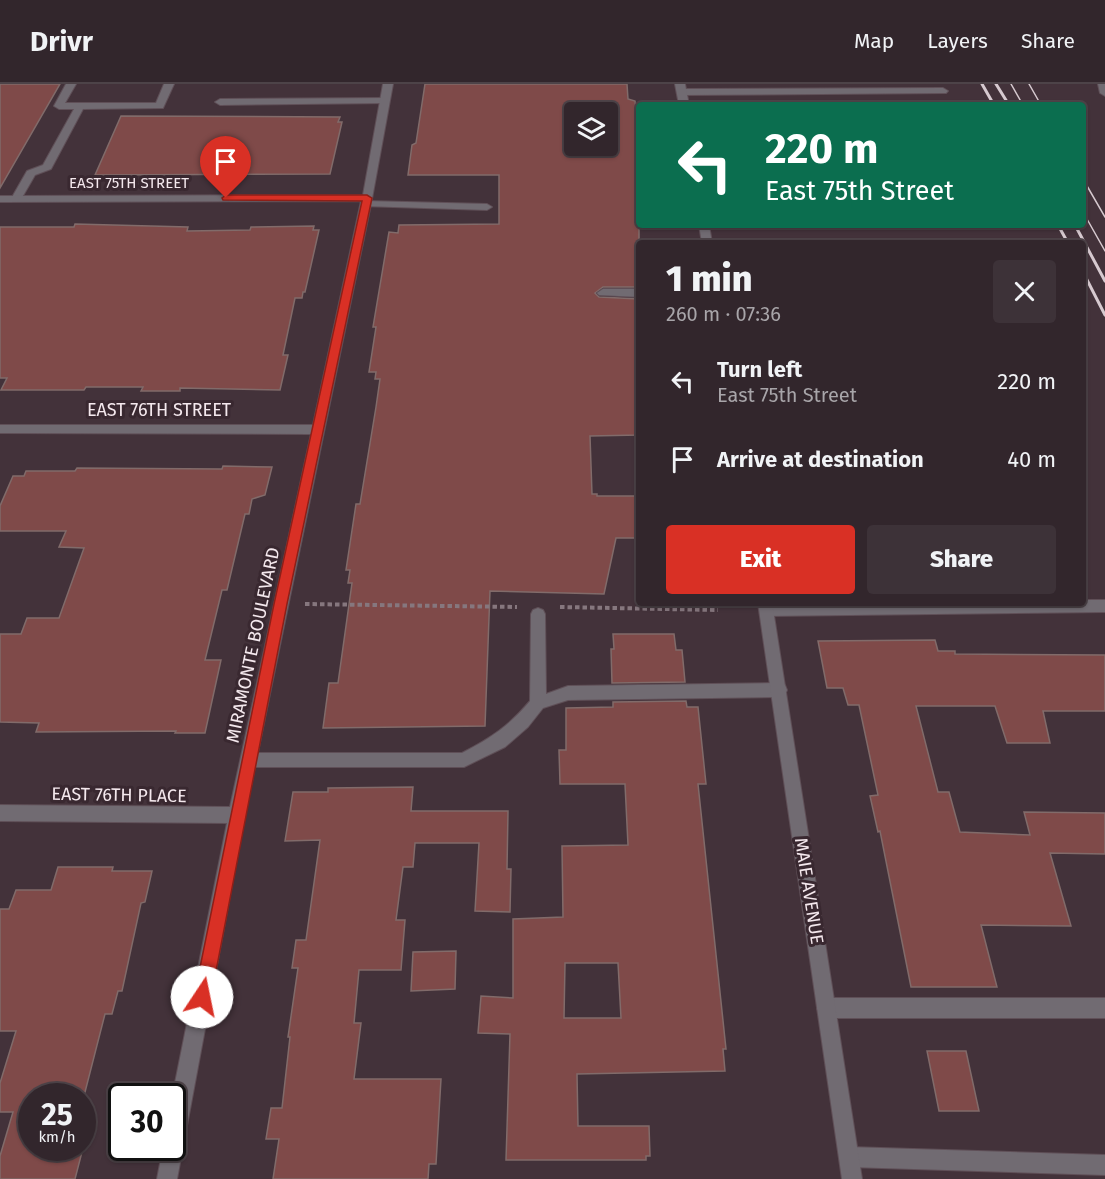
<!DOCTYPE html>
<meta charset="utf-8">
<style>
body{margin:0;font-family:"Fira Sans",sans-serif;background:#3d3238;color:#f1f3f6;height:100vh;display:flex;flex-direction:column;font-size:22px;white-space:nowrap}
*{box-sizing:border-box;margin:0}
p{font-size:20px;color:#a8a5a9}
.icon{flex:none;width:33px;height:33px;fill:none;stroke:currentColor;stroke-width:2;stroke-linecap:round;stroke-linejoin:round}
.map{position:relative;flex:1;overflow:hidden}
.drawer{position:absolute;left:636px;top:156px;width:450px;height:366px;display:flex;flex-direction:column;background:#32262c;border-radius:6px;box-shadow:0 2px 4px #0004,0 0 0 2px #4d4348}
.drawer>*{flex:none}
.guide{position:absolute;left:636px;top:18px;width:450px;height:126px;border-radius:6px;box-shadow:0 2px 4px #0004,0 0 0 2px #4d4348;background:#0b6e4f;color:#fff;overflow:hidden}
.tools{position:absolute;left:564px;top:18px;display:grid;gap:12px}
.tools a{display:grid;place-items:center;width:54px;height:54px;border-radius:6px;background:#32262c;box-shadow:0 2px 4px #0004,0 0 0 2px #4d4348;font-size:30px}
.speed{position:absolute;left:18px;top:999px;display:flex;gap:12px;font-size:30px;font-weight:700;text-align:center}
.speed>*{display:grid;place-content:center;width:78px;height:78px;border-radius:50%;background:#32262c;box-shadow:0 2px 4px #0004,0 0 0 2px #4d4348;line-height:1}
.speed small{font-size:15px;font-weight:400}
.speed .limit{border:3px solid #111;border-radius:9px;background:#fff;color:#111}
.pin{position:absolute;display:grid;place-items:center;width:51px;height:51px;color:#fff;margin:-62px -26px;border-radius:50% 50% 50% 0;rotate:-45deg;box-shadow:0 0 6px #0007}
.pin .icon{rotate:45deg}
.me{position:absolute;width:66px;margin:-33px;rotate:11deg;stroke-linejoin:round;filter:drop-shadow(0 0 4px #0008)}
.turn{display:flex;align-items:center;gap:21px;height:126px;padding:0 30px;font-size:27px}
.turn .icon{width:78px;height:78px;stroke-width:2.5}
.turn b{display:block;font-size:42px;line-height:51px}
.round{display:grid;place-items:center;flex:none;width:63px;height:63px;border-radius:6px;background:#3d3238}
.head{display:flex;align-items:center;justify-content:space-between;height:102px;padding:0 30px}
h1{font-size:36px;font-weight:800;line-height:45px}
.cta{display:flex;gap:12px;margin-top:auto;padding:12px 30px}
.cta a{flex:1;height:69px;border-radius:6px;background:#d93025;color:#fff;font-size:24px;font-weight:800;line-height:69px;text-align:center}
.cta a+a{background:#3d3238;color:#f1f3f6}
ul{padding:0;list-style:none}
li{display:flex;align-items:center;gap:18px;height:78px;padding:0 30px}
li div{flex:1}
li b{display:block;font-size:22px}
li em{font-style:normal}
header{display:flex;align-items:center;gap:36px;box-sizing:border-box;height:84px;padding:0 30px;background:#32262c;border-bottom:2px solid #4d4348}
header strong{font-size:28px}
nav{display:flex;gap:33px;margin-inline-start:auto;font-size:21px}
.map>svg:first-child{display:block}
.building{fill:#7f4a49;stroke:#816b6a;stroke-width:1.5;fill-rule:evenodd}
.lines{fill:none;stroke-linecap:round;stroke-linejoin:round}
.service-casing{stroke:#5f4f57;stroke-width:2}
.minor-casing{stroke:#5f4f57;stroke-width:2}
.tertiary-casing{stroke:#5f4f57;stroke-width:2}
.path{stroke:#86777e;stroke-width:4;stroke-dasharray:4.5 3;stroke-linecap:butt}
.service{fill:#716b72;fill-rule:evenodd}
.minor{fill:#716b72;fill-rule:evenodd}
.tertiary{fill:#716b72;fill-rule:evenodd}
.tram{stroke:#d6c9cf;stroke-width:1.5}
.rail{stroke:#d6c9cf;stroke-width:3}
.route{fill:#d93025;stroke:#8d1f18;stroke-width:1.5}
.labels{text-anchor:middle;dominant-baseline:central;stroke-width:6;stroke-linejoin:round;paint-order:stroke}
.far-street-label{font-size:15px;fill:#f4e8ed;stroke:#392830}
.street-label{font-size:18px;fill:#f4e8ed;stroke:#392830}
</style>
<header>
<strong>Drivr</strong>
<nav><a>Map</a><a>Layers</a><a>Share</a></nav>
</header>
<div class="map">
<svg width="1105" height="1095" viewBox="0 0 1105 1095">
<rect width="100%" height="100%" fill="#43323a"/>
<!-- building -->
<g class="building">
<path d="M0 0H60L0 104Z"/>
<path d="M425 0H627L628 15 635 17 639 53V203H603L595 209 599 213 639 215V351L590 352 592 410H597V412H639V454H616L604 510 490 507 485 642 323 644 329 599H338L352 499H348L350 486H346L356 420H360L376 323 380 295H375L376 288H369L376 243H373L389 148 398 149 399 141 499 140V91H408L412 61 416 59ZM574 28H608V62H574Z"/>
<path d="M121 32 340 33 338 38H342L330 90 95 91Z"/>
<path d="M75 140 188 143 187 147 250 146 251 143 314 142 313 146H319L305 208H303L302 214H295L283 271H288L280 306 180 304V307H141L143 303H86L84 306H1L7 294H0V143H74Z"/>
<path d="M223 382 272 383 265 411 252 415 249 430H245L227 506H222L205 576H221L205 649H175L176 647 36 648 39 639 0 638V550H21L27 534H59L84 464 59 463 66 447H0V422L13 392H24L26 387H75L77 384 222 385Z"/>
<path d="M613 550H674L676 566H682L685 598 612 599 611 565H614Z"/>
<path d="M935 556 938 567H955V570L1105 571V627H1043L1050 659H1007L995 622H916L938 708H949L960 748 1030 751 1024 728 1105 729V770L1050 769 1071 842 981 841 997 903H911L880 747 878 748 870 712 878 711 859 621H848L843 604H827L818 557Z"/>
<path d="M686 617 687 623H698L706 700H698L726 965H723L725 987 577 990 578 1042H649L650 1072H646V1076H506L510 950 478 949 481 912 513 914V835L563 833 562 762 628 761 625 700H560L559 666H566V624L613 623V618ZM565 879H618L621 934H564Z"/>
<path d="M413 703 411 727H508L507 785H511L510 828 475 827 479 759H415L413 783H403L396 836H405L401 886H359L354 939H361L354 995H441L436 1080H429L428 1095H273L279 1055H266L271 1024H282L290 953H288L298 884H292L296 856H306L320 756 285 757 293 708H328V704Z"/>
<path d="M58 783H113L112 787H152L145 818 141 819 122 907H118L112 930H105L84 1012H32V1064H83L75 1095H0V1072L13 1028H0V999L16 947H0V825H9L16 806H51Z"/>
<path d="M456 867 455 905 411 907 413 868Z"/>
<path d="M927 967H966L979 1027H939Z"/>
</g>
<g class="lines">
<!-- service casing -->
<g class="service-casing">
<g id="service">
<path d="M66 0H76L65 19H156L164 0H174L163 24 83 25 51 85 35 91 20 117H12L11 115 27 87 43 81 74 25H59L54 22Z"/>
<path d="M943 4 948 7 946 9 682 11 677 8 682 5Z"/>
<path d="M385 14 388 15V19L220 21 215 18 220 15Z"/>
<path d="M366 117 487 120 492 123 487 126 362 122 361 120Z"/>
<path d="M603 205H639V213L599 211 597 209Z"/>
<path d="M538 524 543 526 545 530 546 610 568 602 779 599 785 601 787 606 785 611 779 613 568 616 543 624 528 643 505 663 464 683H249L243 681 241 676 243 671 249 669H462C491 654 509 642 530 617L531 530 533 526Z"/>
<path d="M827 914H1105V934H827L820 931 817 924 820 917Z"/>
<path d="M849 1063 1105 1071V1091L849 1083 842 1080 839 1073 842 1066Z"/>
</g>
</g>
<!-- minor casing -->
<g class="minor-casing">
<g id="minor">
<path d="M383 0H393L371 120 245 731 177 1095H157L163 1064H172V1014L227 739 0 737V721L230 723 311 350 0 349V341H313L361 117 0 118V112L363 111Z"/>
<path d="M1083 516H1105V528L767 532 762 530 760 526 762 522 767 520 1083 519Z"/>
</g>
</g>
<!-- tertiary casing -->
<g class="tertiary-casing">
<g id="tertiary">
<path d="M675 0H685L689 21H679Z"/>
<path d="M1098 0H1105V12L1100 9Z"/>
<path d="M699 141H709L712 159H702Z"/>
<path d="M758 519H772L862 1095H842Z"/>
</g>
</g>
<!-- path -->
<g class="path">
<path d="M305 520 517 523"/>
<path d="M560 523 718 526"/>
</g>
<!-- service -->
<use href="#service" class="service"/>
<!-- minor -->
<use href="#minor" class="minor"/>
<!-- tertiary -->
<use href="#tertiary" class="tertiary"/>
<!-- tram -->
<g class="tram">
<path d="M1011 0 1023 21"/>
<path d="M1029 0 1041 21"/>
<path d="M1083 95 1105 133"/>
<path d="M1083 128 1105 167"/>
</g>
<!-- rail -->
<g class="rail">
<path d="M982 0 994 21"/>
<path d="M996 0 1009 21"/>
<path d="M1058 141 1068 159"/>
<path d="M1075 141 1105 197"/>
<path d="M1083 188 1105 231"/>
</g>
</g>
<!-- route -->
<path class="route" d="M226 111H367L372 114 287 520 211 913 208 919 202 922 196 919 194 913 274 520 362 117 223 116 222 114Z"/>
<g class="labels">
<!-- far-street labels -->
<g class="far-street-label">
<text x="129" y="99">EAST 75TH STREET</text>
</g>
<!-- street labels -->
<g class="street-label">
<text x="159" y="326">EAST 76TH STREET</text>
<text transform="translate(253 561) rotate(-78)">MIRAMONTE BOULEVARD</text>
<text transform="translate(119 711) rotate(1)">EAST 76TH PLACE</text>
<text transform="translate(809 807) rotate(81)">MAIE AVENUE</text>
</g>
</g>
</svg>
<div class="tools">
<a><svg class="icon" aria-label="layers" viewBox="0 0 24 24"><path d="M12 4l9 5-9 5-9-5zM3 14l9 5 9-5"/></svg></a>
</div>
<div class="speed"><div>25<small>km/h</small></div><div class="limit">30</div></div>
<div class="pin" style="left:226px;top:114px;background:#d93025"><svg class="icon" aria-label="arrive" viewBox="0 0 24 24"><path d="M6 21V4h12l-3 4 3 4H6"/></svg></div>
<svg class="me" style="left:202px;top:913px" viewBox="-20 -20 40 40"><circle r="19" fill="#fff"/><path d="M0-13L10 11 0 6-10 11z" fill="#d93025"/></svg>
<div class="guide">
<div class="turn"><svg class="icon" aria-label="left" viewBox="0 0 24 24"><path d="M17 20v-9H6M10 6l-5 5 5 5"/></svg><div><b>220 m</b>East 75th Street</div></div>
</div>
<section class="drawer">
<div class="head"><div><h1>1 min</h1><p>260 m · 07:36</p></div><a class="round"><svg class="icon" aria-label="close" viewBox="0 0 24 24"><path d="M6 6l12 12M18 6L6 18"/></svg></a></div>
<ul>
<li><svg class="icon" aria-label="left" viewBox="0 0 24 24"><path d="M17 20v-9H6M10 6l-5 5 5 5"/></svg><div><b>Turn left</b><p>East 75th Street</p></div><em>220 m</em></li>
<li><svg class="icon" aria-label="arrive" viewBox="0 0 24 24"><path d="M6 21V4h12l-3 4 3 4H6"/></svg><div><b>Arrive at destination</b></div><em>40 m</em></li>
</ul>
<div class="cta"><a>Exit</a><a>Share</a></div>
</section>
</div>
